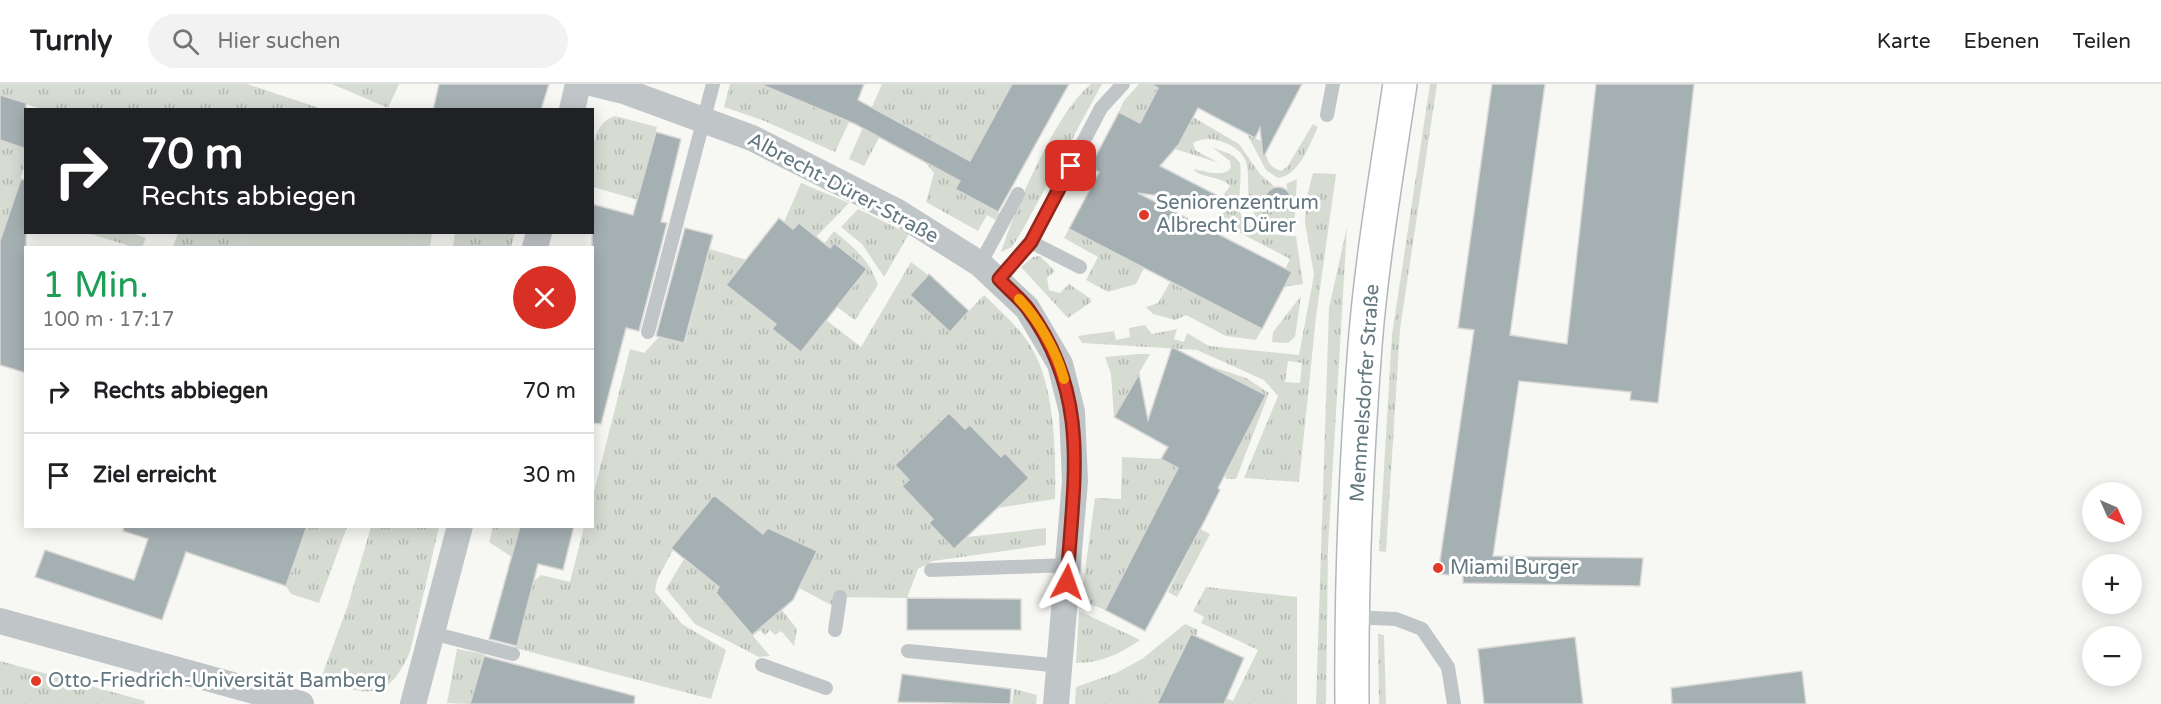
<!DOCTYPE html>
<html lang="de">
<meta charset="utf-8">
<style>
body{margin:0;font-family:"Varela Round",sans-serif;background:#f2f2f2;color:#202124;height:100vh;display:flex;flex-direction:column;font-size:22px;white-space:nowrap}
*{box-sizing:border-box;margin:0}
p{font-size:20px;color:#757577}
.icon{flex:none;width:33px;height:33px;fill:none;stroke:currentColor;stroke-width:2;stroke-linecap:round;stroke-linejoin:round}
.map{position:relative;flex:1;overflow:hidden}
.sheet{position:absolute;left:24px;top:162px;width:570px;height:282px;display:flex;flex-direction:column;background:#fff;border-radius:0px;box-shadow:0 3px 15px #0003}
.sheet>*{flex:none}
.hud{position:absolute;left:24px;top:24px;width:570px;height:126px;border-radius:0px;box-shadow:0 3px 15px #0003;background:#202124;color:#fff;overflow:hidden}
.needle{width:39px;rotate:135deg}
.tools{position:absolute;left:2082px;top:398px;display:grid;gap:12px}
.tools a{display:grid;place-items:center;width:60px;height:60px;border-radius:50%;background:#fff;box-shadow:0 3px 15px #0003;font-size:30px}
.pin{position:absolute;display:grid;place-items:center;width:51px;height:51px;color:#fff;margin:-26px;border-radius:12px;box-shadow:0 3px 9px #0006}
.me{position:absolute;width:66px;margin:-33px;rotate:4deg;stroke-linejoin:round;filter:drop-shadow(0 0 4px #0008)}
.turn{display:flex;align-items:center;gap:21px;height:126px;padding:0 18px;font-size:27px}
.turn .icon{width:78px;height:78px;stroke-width:2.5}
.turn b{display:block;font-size:42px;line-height:51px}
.round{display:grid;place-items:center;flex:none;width:63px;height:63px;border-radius:32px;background:#f2f2f2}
.overview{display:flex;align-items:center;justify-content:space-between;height:102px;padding:0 18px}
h1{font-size:36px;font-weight:600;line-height:45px;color:#1e9e55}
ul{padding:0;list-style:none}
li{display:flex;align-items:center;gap:18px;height:84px;padding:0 18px;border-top:2px solid #e0e0e0}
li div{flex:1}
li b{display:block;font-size:22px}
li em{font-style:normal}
header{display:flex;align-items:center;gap:36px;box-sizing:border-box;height:84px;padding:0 30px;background:#fff;border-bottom:2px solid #e0e0e0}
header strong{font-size:28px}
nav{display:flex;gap:33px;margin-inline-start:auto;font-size:21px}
.search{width:420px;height:54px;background:#f2f2f2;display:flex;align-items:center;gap:15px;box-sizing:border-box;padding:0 21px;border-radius:33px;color:#757577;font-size:22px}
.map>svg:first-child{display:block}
.grass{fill:url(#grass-tufts);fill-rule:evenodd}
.pitch{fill:#d7dcd3}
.building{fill:#a5b0b3;stroke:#d9d8d6;stroke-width:1.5}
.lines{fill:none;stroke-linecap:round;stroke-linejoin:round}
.secondary-casing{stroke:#b0b8bb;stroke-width:36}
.service{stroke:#c0c5c8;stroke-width:14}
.minor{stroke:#c0c5c8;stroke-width:26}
.secondary{stroke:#fff;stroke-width:33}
.route-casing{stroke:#93261b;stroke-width:15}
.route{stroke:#e23a29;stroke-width:10}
.slow{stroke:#f59e0b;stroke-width:10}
.poi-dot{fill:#e23a29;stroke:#fff;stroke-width:2}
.labels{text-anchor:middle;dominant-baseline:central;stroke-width:6;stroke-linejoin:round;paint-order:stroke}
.street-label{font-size:20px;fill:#62777f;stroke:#fff}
.poi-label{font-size:20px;fill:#62777f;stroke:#fff;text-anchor:start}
</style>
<header>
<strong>Turnly</strong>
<div class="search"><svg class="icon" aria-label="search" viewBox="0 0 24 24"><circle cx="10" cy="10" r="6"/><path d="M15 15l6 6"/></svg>Hier suchen</div>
<nav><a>Karte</a><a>Ebenen</a><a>Teilen</a></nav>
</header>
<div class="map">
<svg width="2161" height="620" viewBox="0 0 2161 620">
<defs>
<pattern id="grass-tufts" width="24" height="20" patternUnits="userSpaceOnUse" patternTransform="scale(1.5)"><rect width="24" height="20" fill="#d7dcd3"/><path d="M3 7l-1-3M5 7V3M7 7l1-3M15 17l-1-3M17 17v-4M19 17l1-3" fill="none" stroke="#b2b7b0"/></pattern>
</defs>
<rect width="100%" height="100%" fill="#f7f7f4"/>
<!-- grass -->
<g class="grass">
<path d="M0 0H247L322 25 44 26 0 11Z"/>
<path d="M332 0H399L388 24Z"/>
<path d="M730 0H809L802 18 849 38 835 68 762 36 724 23Z"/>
<path d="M882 0H1012L955 105 1000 130 996 136 987 131 978 147 926 118 934 89 926 79 936 58 890 33 864 82 849 75Z"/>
<path d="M1091 0H1102L1023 145 1012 163 1001 168C1016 123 1055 29 1091 0Z"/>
<path d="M1139 0H1160L1140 39 1119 28 1123 18Z"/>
<path d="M1430 0H1437L1400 245 1386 468 1379 467 1392 251Z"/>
<path d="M1289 24 1266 68C1266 78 1272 84 1281 87L1287 83 1313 40 1318 43C1309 61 1300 91 1278 94L1266 86 1247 50 1269 61Z"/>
<path d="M615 32 657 43 638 116 593 103C593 80 587 40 615 32Z"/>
<path d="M1193 33 1239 60 1260 90 1275 103 1266 111V119L1271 126 1282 128 1289 123 1290 114 1286 100 1297 95 1294 145C1282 143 1262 142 1255 131 1237 104 1266 72 1220 57 1211 54 1201 54 1193 59L1195 66 1219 79 1175 65Z"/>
<path d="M0 56 26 65 25 81 0 157Z"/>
<path d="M1212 63 1234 72 1240 79C1242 95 1238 111 1240 127 1243 149 1279 152 1296 152L1303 200 1283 203 1285 185 1290 175 1219 138 1227 122 1219 117 1230 102C1220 91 1204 96 1193 85 1205 87 1223 94 1231 84L1230 77Z"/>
<path d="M1313 89 1336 90 1316 233 1299 398 1244 394 1278 312 1264 296 1197 266 1082 259 1078 252 1114 247 1116 256 1130 253 1129 244 1145 241 1152 250 1177 245 1174 255 1184 258 1187 249 1209 262 1299 271 1314 191 1305 138 1306 116ZM1288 277 1302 279 1300 299 1285 298Z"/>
<path d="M801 99 849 119 816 153 799 139 793 145 784 138Z"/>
<path d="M858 125 909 150 884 193 862 160 841 143Z"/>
<path d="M1347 143 1328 463 1326 620H1316L1329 224Z"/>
<path d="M1069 145 1144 184 1136 200 1108 208 1086 196 1098 173 1064 154Z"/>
<path d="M834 147C854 163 870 177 878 201L855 236 837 223 866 185 824 160Z"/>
<path d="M88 149H132L146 154 142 163H133Z"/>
<path d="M178 149V148L244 149 239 163H173Z"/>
<path d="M411 149H432L430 163H406Z"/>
<path d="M455 149V148L515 149 511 163H453Z"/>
<path d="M710 165 746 176 776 240 802 267 826 236 861 263 911 178 928 191 910 212 950 247 984 211C1002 229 1023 246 1035 270 1055 309 1056 371 1055 415L997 424 1029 394 1005 369 1001 373 970 341 965 345 949 330 895 381 909 396 902 402 933 435 929 439 954 465 967 453 1046 444V461L933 477 918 485 907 514 835 513 833 522 799 504 816 467 768 444 763 450 714 411 671 464 673 466 657 496 655 508 682 540 726 566 711 615 515 564 533 498 541 491 570 498 584 443 592 442 593 412 630 265 644 269 659 253 685 259Z"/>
<path d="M1040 172 1055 187 1047 194 1049 206 1060 209 1069 200 1091 215V218L1068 234 1021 183 1033 173Z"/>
<path d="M1170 198 1262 245 1256 256 1226 252 1186 231 1175 236 1153 230 1146 223 1158 219Z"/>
<path d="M1301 212 1295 253 1288 259 1272 258 1273 248Z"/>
<path d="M1139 270H1150L1114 333 1111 290 1105 273Z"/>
<path d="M1210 282 1246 294 1269 309 1236 395H1226L1225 391Z"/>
<path d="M1122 373 1161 375 1178 384 1105 526 1081 516 1095 414 1121 415Z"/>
<path d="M307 443H347L319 519 291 510 286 502Z"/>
<path d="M371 443H439L410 568C387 620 367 610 320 597L348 521Z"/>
<path d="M493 443H520L512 473 489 458Z"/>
<path d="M1200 445 1210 450 1177 513 1168 508Z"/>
<path d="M684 475 719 503 716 509 752 550 782 526 797 545 794 562 781 547 775 551 770 546 765 551 760 546 753 552 770 572 759 573 695 540 666 505Z"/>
<path d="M1206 503 1297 513V620H1223L1226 614 1233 617 1258 566 1201 539 1204 533 1193 527Z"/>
<path d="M1079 527 1140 556C1120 570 1100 579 1076 579Z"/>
<path d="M1185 540 1198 546 1196 552 1190 550 1157 620H1075L1076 603 1116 589 1142 575Z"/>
<path d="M1378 550 1384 551 1386 620H1379Z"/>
<path d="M457 565 484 570 470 620 447 619Z"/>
<path d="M0 577 145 617 144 620H0Z"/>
<path d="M1014 605 1037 611 1036 620H1012Z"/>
</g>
<!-- pitch -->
<path class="pitch" d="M244 149V148L411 149 406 163H239Z"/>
<!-- building -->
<g class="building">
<path d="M439 0H549L541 26H433Z"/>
<path d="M760 0H864L858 16 970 77 1012 0H1069L998 128 955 105 960 97 855 40Z"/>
<path d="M1151 0H1302L1263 74 1260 44 1255 54 1198 24 1179 60 1160 82 1228 117 1226 121 1138 109 1292 188 1262 245 1069 145 1099 88 1090 83 1119 28 1140 39 1158 4Z"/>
<path d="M1492 0H1545L1510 251 1567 260 1596 0H1694L1658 319 1630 316 1631 308 1519 297 1493 472 1643 474 1640 502 1463 499V492L1438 490 1474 246 1458 244Z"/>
<path d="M0 11 26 19V65L0 56Z"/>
<path d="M656 48 681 55 661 138 667 139 639 247 626 244 601 340 592 339V120L633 131Z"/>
<path d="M21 95 26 96V289L0 281V157Z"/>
<circle cx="1278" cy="116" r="13"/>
<path d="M779 134 793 145 799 139 830 164 834 159 867 185 801 268 772 245 776 240 726 201Z"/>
<path d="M685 144 713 151 684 259 656 252Z"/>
<path d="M929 190 969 227 950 248 910 211Z"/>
<path d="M1172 263 1266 311 1218 404 1220 406 1205 436 1145 547 1105 526 1178 384 1161 375 1168 363 1114 333 1139 290 1148 336Z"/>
<path d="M949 329 965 345 970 341 1001 373 1005 369 1029 394 954 465 929 439 933 435 902 402 909 396 895 381Z"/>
<path d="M714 411 763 450 768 444 817 467 793 516 752 551 716 509 719 503 671 464Z"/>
<path d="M124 442H307L286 502 186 468 162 536 35 493 45 466 134 496 148 455 123 447Z"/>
<path d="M520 442H574L563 486 538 480 517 562 489 555Z"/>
<path d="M907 514 1021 515V546H907Z"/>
<path d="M1191 550 1244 574 1224 620H1157Z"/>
<path d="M1575 553 1583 620H1484L1478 565Z"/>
<path d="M484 572 635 612 634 620H470Z"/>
<path d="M1802 587 1806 620H1672L1671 604Z"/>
<path d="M902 590 1011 605 1010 620 898 618Z"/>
</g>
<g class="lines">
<!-- secondary casing -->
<g class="secondary-casing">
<path id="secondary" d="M1352 620C1351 501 1356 380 1365 261 1372 174 1387 87 1400 0"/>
</g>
<!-- service -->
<g class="service">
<path d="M1327 31 1333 0"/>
<path d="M980 180 1018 110"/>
<path d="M1080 183 1031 158 1101 24 1123 0"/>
<path d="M999 195 1031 158"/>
<path d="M648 248 713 0"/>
<path d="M931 486 1068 481"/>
<path d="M1351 533 1396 535 1422 545 1448 583 1454 620"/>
<path d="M835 546 840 513"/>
<path d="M432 549 513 570"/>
<path d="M908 567 1061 582"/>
<path d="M762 581 826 604"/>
</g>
<!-- minor -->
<g class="minor">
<path d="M595 0 624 7 752 54 896 127 980 180 1027 224 1060 280 1072 328 1075 397 1056 620"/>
<path d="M572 26 578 0"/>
<path d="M535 164 539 148"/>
<path d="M0 537 301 620"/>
<path d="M413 620 460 442"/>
</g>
<!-- secondary -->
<use href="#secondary" class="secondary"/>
</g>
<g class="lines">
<!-- route casing -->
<g class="route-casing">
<path id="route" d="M1067 498C1073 397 1092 313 1028 225 1020 214 1008 205 999 195L1031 158 1071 82"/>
</g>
<!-- route -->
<use href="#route" class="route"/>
<!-- slow -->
<path class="slow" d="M1019 215C1038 235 1057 268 1064 295"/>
</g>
<!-- markers -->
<g class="poi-dot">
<circle cx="1144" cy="131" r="6"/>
<circle cx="1438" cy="484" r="6"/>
<circle cx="36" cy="597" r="6"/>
</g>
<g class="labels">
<!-- street labels -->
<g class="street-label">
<text transform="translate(843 104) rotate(28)">Albrecht-Dürer-Straße</text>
<text transform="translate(1365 309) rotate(-86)">Memmelsdorfer Straße</text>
</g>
<!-- poi labels -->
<g class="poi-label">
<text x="1156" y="119">Seniorenzentrum<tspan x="1156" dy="23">Albrecht Dürer</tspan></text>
<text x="1450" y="484">Miami Burger</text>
<text x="48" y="597">Otto-Friedrich-Universität Bamberg</text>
</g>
</g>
</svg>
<div class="tools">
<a><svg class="needle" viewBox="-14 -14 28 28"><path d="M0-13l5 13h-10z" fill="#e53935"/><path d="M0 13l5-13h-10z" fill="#757577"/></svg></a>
<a>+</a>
<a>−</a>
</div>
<div class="pin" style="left:1071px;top:82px;background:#d93025"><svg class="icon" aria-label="arrive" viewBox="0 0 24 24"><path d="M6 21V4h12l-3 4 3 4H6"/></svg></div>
<svg class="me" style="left:1067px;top:498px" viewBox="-20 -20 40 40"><path d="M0-17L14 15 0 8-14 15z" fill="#e23a29" stroke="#fff" stroke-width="4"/></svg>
<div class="hud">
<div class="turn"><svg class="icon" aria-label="right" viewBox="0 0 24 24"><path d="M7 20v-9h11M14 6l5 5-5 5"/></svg><div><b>70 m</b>Rechts abbiegen</div></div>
</div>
<section class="sheet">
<div class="overview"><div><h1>1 Min.</h1><p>100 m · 17:17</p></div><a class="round" style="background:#d93025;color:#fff"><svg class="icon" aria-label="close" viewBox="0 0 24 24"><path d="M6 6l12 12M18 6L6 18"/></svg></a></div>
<ul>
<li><svg class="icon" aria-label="right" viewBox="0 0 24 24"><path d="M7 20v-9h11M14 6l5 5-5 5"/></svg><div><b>Rechts abbiegen</b></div><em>70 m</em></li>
<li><svg class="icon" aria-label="arrive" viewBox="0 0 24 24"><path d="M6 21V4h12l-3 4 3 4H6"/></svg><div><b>Ziel erreicht</b></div><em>30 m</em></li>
</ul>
</section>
</div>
